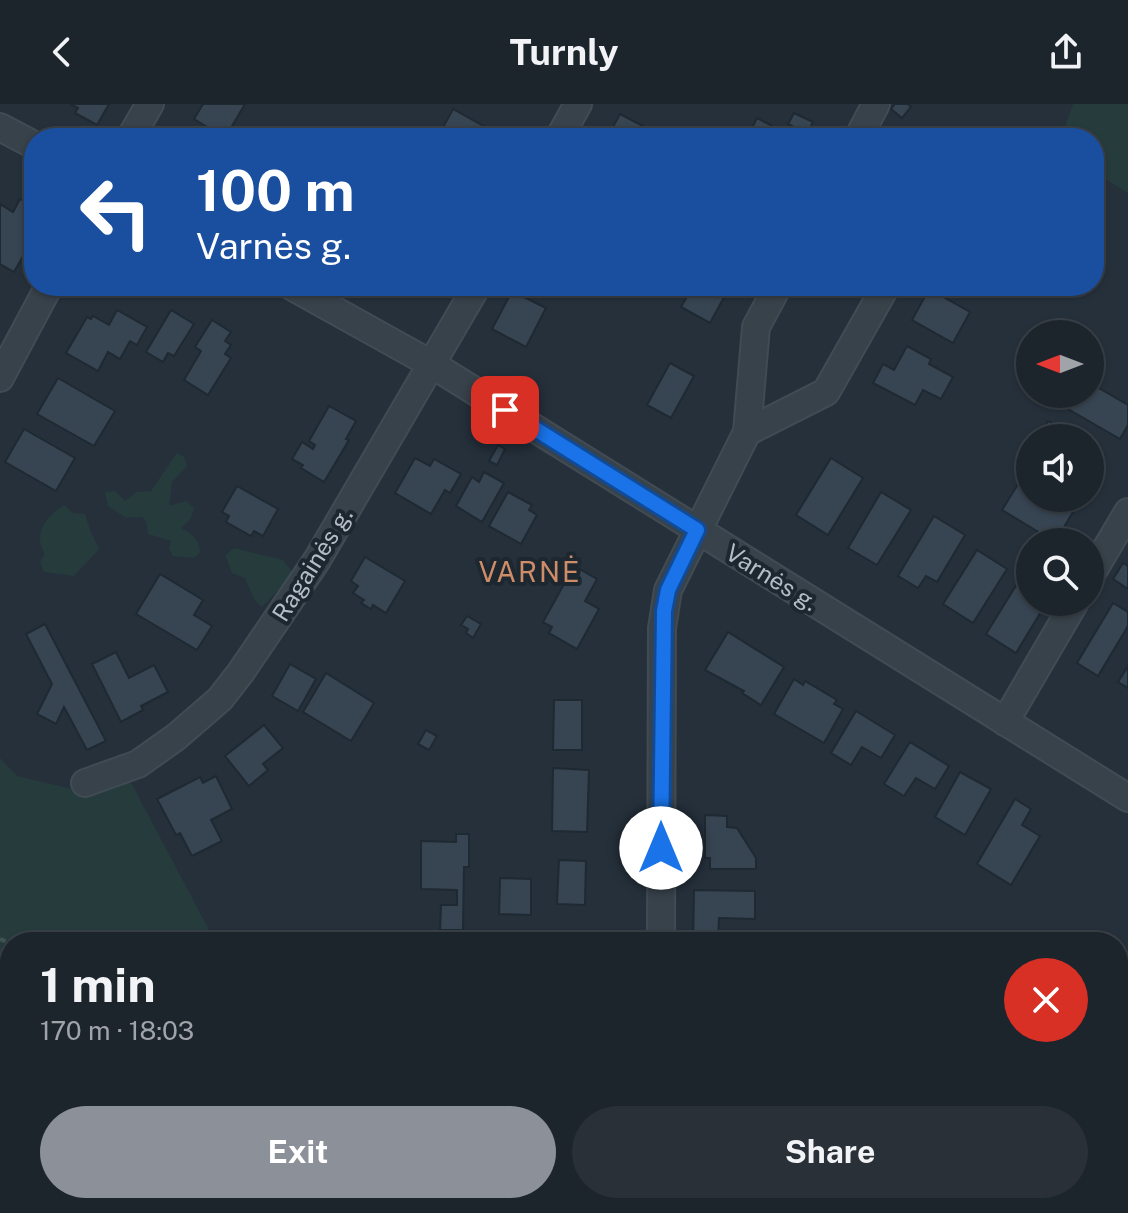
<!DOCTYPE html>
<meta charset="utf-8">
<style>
body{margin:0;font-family:"Public Sans",sans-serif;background:#293038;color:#f1f3f6;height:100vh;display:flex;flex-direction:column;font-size:30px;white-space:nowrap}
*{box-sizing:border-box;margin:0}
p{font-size:26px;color:#a0a4a9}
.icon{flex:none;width:44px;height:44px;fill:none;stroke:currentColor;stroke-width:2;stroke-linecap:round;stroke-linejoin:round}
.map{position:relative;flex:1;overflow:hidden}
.panel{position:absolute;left:0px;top:828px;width:1128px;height:282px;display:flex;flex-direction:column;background:#1c242c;border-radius:32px 32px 0 0;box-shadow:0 2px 6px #0004,0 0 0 2px #3a4148}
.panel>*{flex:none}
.hud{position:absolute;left:24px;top:24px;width:1080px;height:168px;border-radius:32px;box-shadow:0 2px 6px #0004,0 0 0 2px #3a4148;background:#1a4fa0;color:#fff;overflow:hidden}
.needle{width:52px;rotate:270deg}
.fabs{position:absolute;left:1016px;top:216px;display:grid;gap:16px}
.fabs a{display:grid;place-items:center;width:88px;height:88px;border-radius:50%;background:#1c242c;box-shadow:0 2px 6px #0004,0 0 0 2px #3a4148;font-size:40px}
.pin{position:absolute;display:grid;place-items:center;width:68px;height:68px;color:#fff;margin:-34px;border-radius:16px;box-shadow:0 4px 12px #0006}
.me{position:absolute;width:88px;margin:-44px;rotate:0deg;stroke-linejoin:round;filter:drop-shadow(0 0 6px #0008)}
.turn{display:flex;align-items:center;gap:28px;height:168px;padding:0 40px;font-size:36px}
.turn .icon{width:104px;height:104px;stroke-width:2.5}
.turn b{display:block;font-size:56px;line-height:68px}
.round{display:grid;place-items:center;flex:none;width:84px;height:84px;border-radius:42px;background:#293038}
.overview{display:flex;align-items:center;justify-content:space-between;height:136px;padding:0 40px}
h1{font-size:48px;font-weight:700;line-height:60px}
.primary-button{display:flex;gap:16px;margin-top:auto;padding:16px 40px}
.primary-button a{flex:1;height:92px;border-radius:48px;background:#8c9099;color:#fff;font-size:32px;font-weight:700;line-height:92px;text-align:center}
.primary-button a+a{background:#293038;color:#f1f3f6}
header{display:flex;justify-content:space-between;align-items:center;height:104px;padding:0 40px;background:#1c242c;font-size:36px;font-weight:700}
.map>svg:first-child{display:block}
.green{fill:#263b3c}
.building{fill:#374452;stroke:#1f2932;stroke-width:2}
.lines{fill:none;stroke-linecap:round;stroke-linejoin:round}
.minor-casing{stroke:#414b54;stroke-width:30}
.path{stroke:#3f5454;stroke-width:4;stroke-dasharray:6 6;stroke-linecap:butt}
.minor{stroke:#38424b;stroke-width:26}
.route-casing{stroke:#114b97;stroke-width:20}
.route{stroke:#1a73e8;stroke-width:14}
.labels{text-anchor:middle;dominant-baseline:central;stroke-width:8;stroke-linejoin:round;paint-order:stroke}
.street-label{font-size:24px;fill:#b4bdc7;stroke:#1d2730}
.quarter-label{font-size:28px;letter-spacing:2px;fill:#ce8c68;stroke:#1d2730}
</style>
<header><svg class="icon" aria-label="back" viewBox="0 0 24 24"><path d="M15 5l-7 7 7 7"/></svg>Turnly<svg class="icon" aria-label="share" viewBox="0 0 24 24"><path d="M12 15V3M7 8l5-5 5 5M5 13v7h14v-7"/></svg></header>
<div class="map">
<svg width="1128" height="1109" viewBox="0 0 1128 1109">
<rect width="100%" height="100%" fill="#25303b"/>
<!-- green -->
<g class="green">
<path d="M1073 0H1128V89L1094 68V34H1061Z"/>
<path d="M177 349 184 353 187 362 172 378 169 402 186 397 194 404 191 414 181 424C192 430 199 435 200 448L194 454 173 452 169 444 171 437 148 430 146 417 142 413 126 414 108 402 105 388 115 387 125 397 137 388 151 387Z"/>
<path d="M64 401 73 409 85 410 91 429 99 445 74 472 44 468 40 458 45 450C32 430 46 413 64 401Z"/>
<path d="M234 444 283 456 291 466V473L262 503 254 495 245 474 232 469 225 451Z"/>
<path d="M0 654 17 672 81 687 128 673 208 824V838H10V1100H201L198 1109H0Z"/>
</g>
<!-- building -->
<g class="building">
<path d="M70 0H109L97 21 75 9 78 4Z"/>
<path d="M203 0H245L225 34 194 15Z"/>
<path d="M895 0H908L911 3 902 14 891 5Z"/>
<path d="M453 5 487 24 481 34H448L450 32 441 27Z"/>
<path d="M794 9 813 18 807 30 788 20Z"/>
<path d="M620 10 662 32 661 34H607Z"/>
<path d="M757 14 784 28 781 34H747Z"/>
<path d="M20 95 34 103V119L24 136 30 140 14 168 0 160V100L13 108Z"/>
<path d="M693 182H720L728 186 710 219 681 203Z"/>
<path d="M929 185 970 208 953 239 912 216Z"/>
<path d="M512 187 546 204 526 243 492 225Z"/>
<path d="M117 206 147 223 137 241 130 237 120 255 108 248 98 267 66 249 87 213 91 215 93 212 109 221Z"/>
<path d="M171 206 194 220 174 252 168 249 163 258 146 248Z"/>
<path d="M212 216 231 228 225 237 231 241 225 250 231 254 208 291 184 276 201 247 195 243Z"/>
<path d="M907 242 931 255 929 260 953 273 941 295 923 286 915 301 873 279 883 260 894 266Z"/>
<path d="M670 259 694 272 671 314 647 301Z"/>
<path d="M58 274 115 307 94 342 37 310Z"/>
<path d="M1097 283 1128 301V321L1120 335 1054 297 1058 290H1090V284L1095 286Z"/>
<path d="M329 302 356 317 346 335 349 336 324 378 301 364 303 361 292 355 302 338 313 345 315 341 309 337Z"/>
<path d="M1048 317 1075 334H1038Z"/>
<path d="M24 325 75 354 56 387 5 358Z"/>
<path d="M498 341 505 345 497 361 489 357Z"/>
<path d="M1090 343 1104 351 1090 373Z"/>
<path d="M415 354 430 362 434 355 461 370 450 389 445 386 431 410 395 389Z"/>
<path d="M831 354 863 374 828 431 796 411Z"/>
<path d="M484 368 504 379 482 418 456 402 472 373 479 378Z"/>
<path d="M1020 377 1030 382V394H1049L1073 408 1055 438 1002 406Z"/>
<path d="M237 382 278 405 263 432 254 427 251 432 226 418 229 412 222 408Z"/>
<path d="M508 388 532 401 529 406 537 411 521 440 489 422Z"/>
<path d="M881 388 911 406 877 461 848 444Z"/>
<path d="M934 412 965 431 937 478 926 472 918 484 898 472Z"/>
<path d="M977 446 1007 465 973 519 943 500Z"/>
<path d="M365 453 405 477 386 509 373 501 371 505 361 499 364 496 353 489 358 482 351 477Z"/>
<path d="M1123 459 1128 462V485L1113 475Z"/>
<path d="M574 462 597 475 585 497 599 505 577 545 549 529 552 523 543 518Z"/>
<path d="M160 470 203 496 194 511 212 522 197 546 136 510Z"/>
<path d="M1020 475 1030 481V498H1047L1016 549 986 530Z"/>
<path d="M1113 499 1128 508V522L1098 572 1077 559Z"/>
<path d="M467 512 481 520 473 534 466 529 468 525 461 521Z"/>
<path d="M45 520 106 637 87 646 64 603 56 620 37 610 52 580 26 530Z"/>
<path d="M728 528 784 563 761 601 742 589 744 587 705 566Z"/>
<path d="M116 548 129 574 154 561 168 588 141 602 143 606 121 618 92 560Z"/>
<path d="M290 560 316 575 298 607 272 592Z"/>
<path d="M1128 562V584L1118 578Z"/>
<path d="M326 569 374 599 351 637 303 608Z"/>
<path d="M794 575 803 581 805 577 837 596 834 600 843 605 824 639 774 610Z"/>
<path d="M554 596H582V646H553Z"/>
<path d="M856 607 895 631 881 654 862 643 851 661 831 649Z"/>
<path d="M264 621 283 644 263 660 268 666 249 682 225 652Z"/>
<path d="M426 626 437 632 429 646 418 640Z"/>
<path d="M910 638 949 662 935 685 916 674 904 692 884 680Z"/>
<path d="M553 664 589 666 587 728 552 727Z"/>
<path d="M960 668 991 685 965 731 935 713Z"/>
<path d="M216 672 232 705 211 716 222 737 192 752 180 729 176 731 157 695 200 673 203 679Z"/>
<path d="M1015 695 1031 705 1022 721 1040 732 1011 781 977 760Z"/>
<path d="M705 711 727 712V723L737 724 756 754V765H710V754H705Z"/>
<path d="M456 730H469V763H464L463 826H440L441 801H457V786L421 785V737L456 738Z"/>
<path d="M559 756 586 757 585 801 557 800Z"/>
<path d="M500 774 531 775V811L499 810Z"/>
<path d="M694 786 755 787V815L719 814 718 838H693Z"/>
<path d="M1118 1038 1128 1044V1102L1118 1097Z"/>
<rect x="253" y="1100" width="35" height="9"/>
<path d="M532 1100H580V1106L532 1109Z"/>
<rect x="707" y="1100" width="41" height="7"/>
<path d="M889 1100H929L924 1109H884Z"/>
</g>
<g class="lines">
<!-- minor casing -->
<g class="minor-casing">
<g id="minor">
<path d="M0 23 34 41"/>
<path d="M130 34 150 0"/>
<path d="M559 34 578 0"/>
<path d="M858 34 876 0"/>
<path d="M291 182 433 261 1128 694"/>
<path d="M0 274 49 182"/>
<path d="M747 328 756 223 778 182"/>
<path d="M1090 472 1128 408"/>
<path d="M1005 618 1075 498"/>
<path d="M85 679 138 660 176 633 220 595 241 568 317 456 477 182"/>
<path d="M661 838 662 524 668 486 747 328 826 288 886 182"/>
<path d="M1029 1100 1043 1109"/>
<path d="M324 1109V1100"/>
<path d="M656 1109V1100"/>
</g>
</g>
<!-- path -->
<g class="path">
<path d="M0 835 10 839"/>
<path d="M0 1005 10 991"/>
</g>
<!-- minor -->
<use href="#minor" class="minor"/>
</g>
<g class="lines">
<!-- route casing -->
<g class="route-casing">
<path id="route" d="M505 306 697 426 668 486 664 507 661 744"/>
</g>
<!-- route -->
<use href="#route" class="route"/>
</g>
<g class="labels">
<!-- street labels -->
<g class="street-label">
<text transform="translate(312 460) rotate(-58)">Ragainės g.</text>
<text transform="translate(772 473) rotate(32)">Varnės g.</text>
</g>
<!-- quarter labels -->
<g class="quarter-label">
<text x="530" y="467">VARNĖ</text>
</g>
</g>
</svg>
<div class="fabs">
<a><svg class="needle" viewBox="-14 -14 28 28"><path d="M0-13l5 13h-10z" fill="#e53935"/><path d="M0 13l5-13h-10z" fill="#a0a4a9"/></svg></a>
<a><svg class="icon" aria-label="sound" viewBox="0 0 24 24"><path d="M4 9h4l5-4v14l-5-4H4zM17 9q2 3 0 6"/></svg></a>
<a><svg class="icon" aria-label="search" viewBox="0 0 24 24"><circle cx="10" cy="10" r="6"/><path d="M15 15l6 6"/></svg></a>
</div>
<div class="pin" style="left:505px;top:306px;background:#d93025"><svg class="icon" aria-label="arrive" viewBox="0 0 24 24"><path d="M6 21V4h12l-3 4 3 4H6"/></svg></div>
<svg class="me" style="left:661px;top:744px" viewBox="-20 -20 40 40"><circle r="19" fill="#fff"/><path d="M0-13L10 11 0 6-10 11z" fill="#1a73e8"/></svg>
<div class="hud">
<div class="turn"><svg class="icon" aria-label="left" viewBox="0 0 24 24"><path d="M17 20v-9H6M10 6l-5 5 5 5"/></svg><div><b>100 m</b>Varnės g.</div></div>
</div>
<section class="panel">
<div class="overview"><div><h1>1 min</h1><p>170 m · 18:03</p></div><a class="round" style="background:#d93025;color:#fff"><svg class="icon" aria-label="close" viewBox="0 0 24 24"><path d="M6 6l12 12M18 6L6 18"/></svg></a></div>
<div class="primary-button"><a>Exit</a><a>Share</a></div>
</section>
</div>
